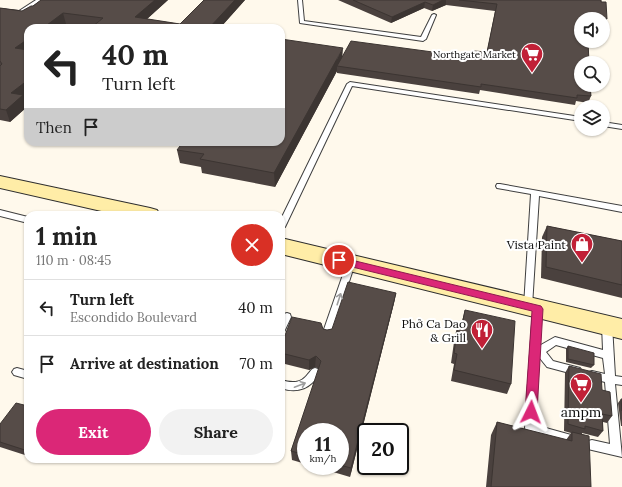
<!DOCTYPE html>
<meta charset="utf-8">
<style>
body{margin:0;font-family:Lora,serif;background:#f2f2f2;color:#222;height:100vh;display:flex;flex-direction:column;font-size:15px;white-space:nowrap}
*{box-sizing:border-box;margin:0}
p{font-size:13px;color:#767676}
.icon{flex:none;width:22px;height:22px;fill:none;stroke:currentColor;stroke-width:2;stroke-linecap:round;stroke-linejoin:round}
.map{position:relative;flex:1;overflow:hidden}
.drawer{position:absolute;left:24px;top:211px;width:261px;height:252px;display:flex;flex-direction:column;background:#fff;border-radius:12px;box-shadow:0 1px 3px #0004}
.drawer>*{flex:none}
.guide{position:absolute;left:24px;top:24px;width:261px;height:122px;border-radius:12px;box-shadow:0 1px 3px #0004;background:#fff;color:#222;overflow:hidden}
.buttons{position:absolute;left:574px;top:12px;display:grid;gap:8px}
.buttons a{display:grid;place-items:center;width:36px;height:36px;border-radius:50%;background:#fff;box-shadow:0 1px 3px #0004;font-size:20px}
.speed{position:absolute;left:297px;top:423px;display:flex;gap:8px;font-size:20px;font-weight:700;text-align:center}
.speed>*{display:grid;place-content:center;width:52px;height:52px;border-radius:50%;background:#fff;box-shadow:0 1px 3px #0004;line-height:1}
.speed small{font-size:10px;font-weight:400}
.speed .limit{border:2px solid #111;border-radius:6px;background:#fff;color:#111}
.pin{position:absolute;display:grid;place-items:center;width:34px;height:34px;color:#fff;margin:-17px;border:2px solid #fff;border-radius:50%;box-shadow:0 1px 4px #0007}
.me{position:absolute;width:44px;margin:-22px;rotate:3deg;stroke-linejoin:round;filter:drop-shadow(0 0 3px #0008)}
.turn{display:flex;align-items:center;gap:14px;height:84px;padding:0 12px;font-size:18px}
.turn .icon{width:52px;height:52px;stroke-width:2.5}
.turn b{display:block;font-size:28px;line-height:34px}
.then{display:flex;align-items:center;height:38px;padding:0 12px;background:#0003;gap:8px;font-size:15px}
.round{display:grid;place-items:center;flex:none;width:42px;height:42px;border-radius:21px;background:#f2f2f2}
.summary{display:flex;align-items:center;justify-content:space-between;height:68px;padding:0 12px}
h1{font-size:24px;font-weight:700;line-height:30px}
.action{display:flex;gap:8px;margin-top:auto;padding:8px 12px}
.action a{flex:1;height:46px;border-radius:24px;background:#db2777;color:#fff;font-size:16px;font-weight:700;line-height:46px;text-align:center}
.action a+a{background:#f2f2f2;color:#222}
ul{padding:0;list-style:none}
li{display:flex;align-items:center;gap:12px;height:56px;padding:0 12px;border-top:1px solid #e0e0e0}
li div{flex:1}
li b{display:block;font-size:15px}
li em{font-style:normal}
.map>svg:first-child{display:block}
.lines{fill:none;stroke-linecap:round;stroke-linejoin:round}
.service-casing{stroke:#3f3f3f;stroke-width:2}
.secondary-casing{stroke:#2e2e2e;stroke-width:2}
.service{fill:#fff;fill-rule:evenodd}
.secondary{fill:#ffeda7;fill-rule:evenodd}
.wall{fill:#4a413e}
.shaded-wall{fill:#3c3532}
.building{fill:#564c48;stroke:#3c3532}
.oneway{stroke:#9e9e9e}
.route{fill:#db2777;stroke:#8e194d}
.labels{text-anchor:middle;dominant-baseline:central;stroke-width:4;stroke-linejoin:round;paint-order:stroke}
.far-poi-label{font-size:10px;fill:#0c0c0c;stroke:#fff;text-anchor:end}
.poi-label{font-size:12px;fill:#0c0c0c;stroke:#fff;text-anchor:end}
.near-poi-label{font-size:14px;fill:#0c0c0c;stroke:#fff}
</style>
<div class="map">
<svg width="622" height="487" viewBox="0 0 622 487">
<rect width="100%" height="100%" fill="#fff9ec"/>
<g class="lines">
<!-- service casing -->
<g class="service-casing">
<g id="service">
<path d="M36 0H41L22 14 0 11V9L19 11Z"/>
<path d="M298 0H302L304 21 421 37 432 15 434 14 436 15 426 39 423 41 300 23Z"/>
<path d="M350 82 581 117V121L352 86 285 227 281 230V219L347 84Z"/>
<path d="M603 122 622 125V129L603 126Z"/>
<path d="M497 184H500L622 206V212L539 196 532 306 531 308 528 309 525 308 524 306 531 194 497 188 496 186Z"/>
<path d="M0 210 28 217V223L0 216Z"/>
<path d="M351 260 354 261 355 263 332 335 330 338 327 339 324 338 322 335 347 263 348 261Z"/>
<path d="M537 306 540 307 541 309 539 346 555 337 603 350 602 325 604 322 607 321 610 322 612 325 615 376 622 377V385L615 384 622 457 592 450 588 449 587 445 588 441 592 440 610 444 605 382 589 378 587 375 589 372 592 371 605 374 603 358 556 345 546 352 553 361 580 368 582 371 580 374 577 375 547 367 539 357 535 425 582 438 583 442 582 446 578 447 526 431 525 428 533 309 534 307Z"/>
<path d="M287 313 290 314 291 317 284 332 281 333V320L284 314Z"/>
<path d="M17 368 28 371V379L14 375 12 372 14 369Z"/>
<path d="M315 368 318 369 320 372C312 388 298 394 281 388V380C291 383 301 384 308 374 311 371 311 369 315 368Z"/>
</g>
</g>
<!-- secondary casing -->
<g class="secondary-casing">
<g id="secondary">
<path d="M0 176 150 208 157 210 160 215H119L0 188Z"/>
<path d="M281 238 622 319V339L281 254Z"/>
</g>
</g>
<!-- service -->
<use href="#service" class="service"/>
<!-- secondary -->
<use href="#secondary" class="secondary"/>
</g>
<!-- wall -->
<g class="wall">
<path d="M41 0H168L147 19 180 24 204 0H245L220 28H92V27L66 24 28 28 24 98 28 106 10 122 0 120V8L22 11 33 6Z"/>
<path d="M338 0H601L607 19 605 25H604L605 27 603 32V19H581L591 96 588 103 576 101 575 105 480 90 479 94 337 73V71L275 187 202 173 201 167 180 163 177 150 343 56 473 55 487 52 495 11 446 5 432 11 424 8 391 23Z"/>
<path d="M547 226 622 241V298L541 278 542 237Z"/>
<path d="M396 293 394 303 350 477 313 466H340V432H306V464L292 460 291 451 319 369 315 367 309 370 281 363V346L323 329 327 330 332 329Z"/>
<path d="M465 310 511 384 507 394 451 381 454 364 451 363 455 335 458 325H461Z"/>
<path d="M568 346 594 365 591 368 566 362V349Z"/>
<path d="M569 366 602 390 612 416 607 423 603 422V431L598 437 582 433V434L591 487H486L491 435 497 422 566 440 571 433 564 431 565 373Z"/>
<path d="M621 399H622V426H621L618 403Z"/>
<path d="M28 406V456L0 447V424Z"/>
<path d="M36 459H52L50 463Z"/>
</g>
<!-- shaded-wall -->
<g class="shaded-wall">
<path d="M155 0H168L137 28 135 17Z"/>
<path d="M235 0H245L220 28H209Z"/>
<path d="M443 0H446V5L432 11 433 5Z"/>
<path d="M425 2 424 8 391 23 392 17Z"/>
<path d="M63 13 66 24 60 28H43Z"/>
<path d="M28 39V52L15 48Z"/>
<path d="M343 48 342 61 337 66V71L275 187 274 173Z"/>
<path d="M28 80V95L24 98 28 106 10 122 6 110 11 93Z"/>
<path d="M396 293 394 303 350 477 351 468Z"/>
<path d="M316 356 315 367 309 370V360Z"/>
<path d="M47 459H52L50 463Z"/>
</g>
<!-- building -->
<g class="building">
<path d="M41 0H155L135 17 180 24 204 0H235L209 28H100L92 27 103 18 63 13 43 28H28V39L15 48 28 50V80L11 93 23 95 6 110 0 109V66L2 64 0 61V8L22 11 31 6H33Z"/>
<path d="M353 0H443L433 5 425 2 392 17Z"/>
<path d="M459 0H601V2H606L607 19 603 18 605 27H603V19H581V41H588L589 63H581V85H590L591 96 577 95V98L481 84V87L337 66 351 41 455 55 456 53 473 55 474 51 487 52 497 4Z"/>
<path d="M281 39 343 48 274 173 200 159 204 154 177 150 183 142H281Z"/>
<path d="M547 226 622 241V285L546 267Z"/>
<path d="M348 282 396 293 351 468 340 465V432H306V455L291 451 321 361 316 356 309 360 281 353V346L292 317 321 323 323 329 327 330 332 329Z"/>
<path d="M465 310 515 321 511 384 454 370 457 354 454 353 458 325H462Z"/>
<path d="M568 346 594 353V365L568 359Z"/>
<path d="M569 366 601 374 602 390 610 392 612 416 602 414 603 431 585 426V429L568 424Z"/>
<path d="M621 399H622V411Z"/>
<path d="M16 403 28 406V451L0 442V424Z"/>
<path d="M497 422 572 441V432L589 436 591 487H491Z"/>
</g>
<!-- one-way arrows -->
<defs><path id="oneway-shaft" d="M-6 0H5M1.5-3L5.5 0L1.5 3" fill="none" stroke-width="1.6" stroke-linecap="round" stroke-linejoin="round"/></defs>
<g class="oneway">
<use href="#oneway-shaft" transform="translate(339 299) rotate(-72)"/>
<use href="#oneway-shaft" transform="translate(300 385) rotate(-21)"/>
</g>
<!-- route -->
<path class="route" d="M339 257 541 306 543 309 537 412 535 416 531 418 527 416 525 412 532 311 336 263 335 260Z"/>
<!-- icons -->
<defs>
<g id="supermarket-pin" transform="scale(1.15)"><path d="M0 17L-7.5 6A9.5 9.5 0 1 1 7.5 6Z" fill="#c12037" stroke="#fff"/><path d="M-6-5.5h2.5l.6 2H6L4.5 2H-2.5L-4.4-4H-6ZM-1.5 3.2a1.3 1.3 0 1 0 .1 0ZM3 3.2a1.3 1.3 0 1 0 .1 0Z" fill="#fff"/></g>
<g id="shop-pin" transform="scale(1.15)"><path d="M0 17L-7.5 6A9.5 9.5 0 1 1 7.5 6Z" fill="#c12037" stroke="#fff"/><path d="M-5-2.5h2.3a2.7 3.5 0 0 1 5.4 0H5L5.5 6h-11ZM-1.5-2.5h3a1.5 2.3 0 0 0-3 0Z" fill="#fff"/></g>
<g id="restaurant-pin" transform="scale(1.15)"><path d="M0 17L-7.5 6A9.5 9.5 0 1 1 7.5 6Z" fill="#c12037" stroke="#fff"/><path d="M-5-6h1v4h1v-4h1v4h1v-4h1v5L-1.5 .5V6h-2V.5L-5-1ZM5-6V6H3V1.5H1.5Q1.5-4 5-6Z" fill="#fff"/></g>
</defs>
<g fill-rule="evenodd">
<use href="#supermarket-pin" x="532" y="54"/>
<use href="#shop-pin" x="582" y="244"/>
<use href="#restaurant-pin" x="482" y="330"/>
<use href="#supermarket-pin" x="581" y="384"/>
</g>
<g class="labels">
<!-- far-poi labels -->
<g class="far-poi-label">
<text x="516" y="54">Northgate Market</text>
</g>
<!-- poi labels -->
<g class="poi-label">
<text x="566" y="244">Vista Paint</text>
<text x="466" y="323">Phở Ca Dao<tspan x="466" dy="14">&amp; Grill</tspan></text>
</g>
<!-- near-poi labels -->
<g class="near-poi-label">
<text x="581" y="412">ampm</text>
</g>
</g>
</svg>
<div class="buttons">
<a><svg class="icon" aria-label="sound" viewBox="0 0 24 24"><path d="M4 9h4l5-4v14l-5-4H4zM17 9q2 3 0 6"/></svg></a>
<a><svg class="icon" aria-label="search" viewBox="0 0 24 24"><circle cx="10" cy="10" r="6"/><path d="M15 15l6 6"/></svg></a>
<a><svg class="icon" aria-label="layers" viewBox="0 0 24 24"><path d="M12 4l9 5-9 5-9-5zM3 14l9 5 9-5"/></svg></a>
</div>
<div class="speed"><div>11<small>km/h</small></div><div class="limit">20</div></div>
<div class="pin" style="left:339px;top:260px;background:#d93025"><svg class="icon" aria-label="arrive" viewBox="0 0 24 24"><path d="M6 21V4h12l-3 4 3 4H6"/></svg></div>
<svg class="me" style="left:531px;top:412px" viewBox="-20 -20 40 40"><path d="M0-17L14 15 0 8-14 15z" fill="#db2777" stroke="#fff" stroke-width="4"/></svg>
<div class="guide">
<div class="turn"><svg class="icon" aria-label="left" viewBox="0 0 24 24"><path d="M17 20v-9H6M10 6l-5 5 5 5"/></svg><div><b>40 m</b>Turn left</div></div>
<div class="then">Then<svg class="icon" aria-label="arrive" viewBox="0 0 24 24"><path d="M6 21V4h12l-3 4 3 4H6"/></svg></div>
</div>
<section class="drawer">
<div class="summary"><div><h1>1 min</h1><p>110 m · 08:45</p></div><a class="round" style="background:#d93025;color:#fff"><svg class="icon" aria-label="close" viewBox="0 0 24 24"><path d="M6 6l12 12M18 6L6 18"/></svg></a></div>
<ul>
<li><svg class="icon" aria-label="left" viewBox="0 0 24 24"><path d="M17 20v-9H6M10 6l-5 5 5 5"/></svg><div><b>Turn left</b><p>Escondido Boulevard</p></div><em>40 m</em></li>
<li><svg class="icon" aria-label="arrive" viewBox="0 0 24 24"><path d="M6 21V4h12l-3 4 3 4H6"/></svg><div><b>Arrive at destination</b></div><em>70 m</em></li>
</ul>
<div class="action"><a>Exit</a><a>Share</a></div>
</section>
</div>
